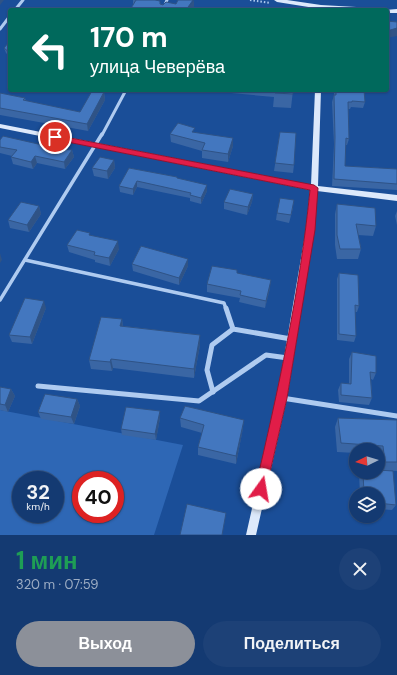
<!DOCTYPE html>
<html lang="ru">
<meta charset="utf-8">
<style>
body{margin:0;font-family:"DM Sans",sans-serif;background:#1d4177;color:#f1f3f6;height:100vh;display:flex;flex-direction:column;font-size:15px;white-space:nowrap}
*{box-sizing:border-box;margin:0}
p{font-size:13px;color:#9dadc4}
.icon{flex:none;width:22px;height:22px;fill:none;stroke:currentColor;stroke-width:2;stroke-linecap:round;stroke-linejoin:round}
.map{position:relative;height:535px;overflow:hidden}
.panel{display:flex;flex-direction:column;background:#143a72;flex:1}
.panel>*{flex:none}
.banner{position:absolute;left:8px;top:8px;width:381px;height:84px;border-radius:4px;box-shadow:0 1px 3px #0004,0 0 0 1px #335484;background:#00695c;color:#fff;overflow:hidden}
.needle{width:26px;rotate:265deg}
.fabs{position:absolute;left:349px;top:443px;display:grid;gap:8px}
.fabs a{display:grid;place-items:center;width:36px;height:36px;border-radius:50%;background:#143a72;box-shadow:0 1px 3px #0004,0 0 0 1px #335484;font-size:20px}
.speed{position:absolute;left:12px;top:471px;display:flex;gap:8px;font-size:20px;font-weight:700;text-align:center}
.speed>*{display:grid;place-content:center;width:52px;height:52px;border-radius:50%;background:#143a72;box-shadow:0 1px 3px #0004,0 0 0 1px #335484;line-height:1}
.speed small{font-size:10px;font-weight:400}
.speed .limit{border:6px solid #d22;background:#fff;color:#111}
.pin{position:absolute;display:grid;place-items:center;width:34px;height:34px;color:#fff;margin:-17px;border:2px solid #fff;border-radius:50%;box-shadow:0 1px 4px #0007}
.me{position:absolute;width:44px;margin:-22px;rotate:13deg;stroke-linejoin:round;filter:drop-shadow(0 0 3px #0008)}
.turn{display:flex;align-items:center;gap:14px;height:84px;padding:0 16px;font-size:18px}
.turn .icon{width:52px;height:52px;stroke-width:2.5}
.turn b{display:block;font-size:28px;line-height:34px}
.round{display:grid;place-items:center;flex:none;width:42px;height:42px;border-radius:21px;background:#1d4177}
.headline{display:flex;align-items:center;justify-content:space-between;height:68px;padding:0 16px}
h1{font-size:24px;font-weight:700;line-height:30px;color:#1e9e55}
.button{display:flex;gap:8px;margin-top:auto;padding:8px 16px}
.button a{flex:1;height:46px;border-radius:24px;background:#8c9099;color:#fff;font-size:16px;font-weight:700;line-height:46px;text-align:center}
.button a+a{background:#1d4177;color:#f1f3f6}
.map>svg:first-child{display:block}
.green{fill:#2e67b5;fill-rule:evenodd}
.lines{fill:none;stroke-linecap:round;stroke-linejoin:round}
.path{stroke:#afcbf0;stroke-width:2;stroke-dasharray:1.5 2;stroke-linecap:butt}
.street-far2{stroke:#afcbf0;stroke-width:3}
.street-far1{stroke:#afcbf0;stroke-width:3.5}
.street{stroke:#afcbf0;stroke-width:5}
.secondary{fill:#dde9fb;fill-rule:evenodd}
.wall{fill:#3a66a4}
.shaded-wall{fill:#2f5386}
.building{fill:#4377bf;stroke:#2f5386}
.route{fill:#e11d48;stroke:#92132f}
</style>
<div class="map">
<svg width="397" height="535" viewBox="0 0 397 535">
<rect width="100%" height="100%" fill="#1a4e98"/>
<!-- green -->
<path class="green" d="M0 410 183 445 154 535H0ZM21 480H55V514H21ZM81 480H115V514H81Z"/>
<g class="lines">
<!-- path -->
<path class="path" d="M250 0 270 3"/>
<!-- street-far2 -->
<g class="street-far2">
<path d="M15 10 23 0"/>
<path d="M163 10 167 0"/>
<path d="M0 29 10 16"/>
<path d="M102 135 126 90"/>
</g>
<!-- street-far1 -->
<g class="street-far1">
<path d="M25 260 224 303 226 309"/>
<path d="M0 300 102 134"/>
</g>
<!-- street -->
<g class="street">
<path d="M226 308 233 329 291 339"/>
<path d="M38 386 199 401 266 355 288 358"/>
<path d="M213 392 207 370 212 345 233 329"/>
<path d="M282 398 397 416"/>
</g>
<!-- secondary -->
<g class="secondary">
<path d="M274 0H287L321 5 374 8 377 10 321 9 277 2Z"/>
<path d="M397 9V13H387V10H385Z"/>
<path d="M315 90H321L318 186 397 195V201L317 191 314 229 287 398 256 535H246L277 398 306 229 310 190 0 128V124L311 185Z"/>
</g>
</g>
<!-- wall -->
<g class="wall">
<path d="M133 0H155L163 5 194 7 192 10H130L133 5Z"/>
<path d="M10 41V57L6 53 4 48Z"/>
<path d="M158 90H176V92L158 91Z"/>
<path d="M231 90H293L291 108 273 107 274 97 231 93Z"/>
<path d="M334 90H364L365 102 363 108 351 107 350 109H348L349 139 347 145H345V166L397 169V190L332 186 334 144 332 102 334 95Z"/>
<path d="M104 92 105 100 88 131 0 115V93L25 98 26 101 80 112Z"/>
<path d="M195 132 233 146 228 162 202 158V151L171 142 170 134Z"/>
<path d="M280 132 294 165 293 173 274 171Z"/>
<path d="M0 140 72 150 74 157 65 169 37 163 33 169 13 164 11 157 12 156 0 153Z"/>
<path d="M114 160 115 168 108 179 94 176 92 168Z"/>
<path d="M129 168 177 177V178L207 191 201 204 190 201V198L137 187 133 195 120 192 119 186Z"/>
<path d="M253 194 252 202 247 215 224 209V202Z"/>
<path d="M337 204 376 226 373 236 358 235 361 249 358 259H337L335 245V214Z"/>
<path d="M39 206 41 214 29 232 10 228 8 220Z"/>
<path d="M293 208 289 223 276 220 277 213Z"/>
<path d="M397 211V225L395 216Z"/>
<path d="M91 235 119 249 110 266 95 262V260L69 252 67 245Z"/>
<path d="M132 264 188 266 179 285 133 271Z"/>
<path d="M237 273 270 288 265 308 239 302 240 298 207 292V284Z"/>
<path d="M339 273 359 306 357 312H355L356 336 354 342 337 340V279Z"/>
<path d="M46 308 32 344 12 342 9 335Z"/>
<path d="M122 319 123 326 200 335V345L194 378 113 368 112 371 91 369 89 360Z"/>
<path d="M352 352 376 373 373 380 371 379 372 398 369 405 339 402 338 390 341 383 349 384V359Z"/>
<path d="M0 387 11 389 15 396 8 412 0 410Z"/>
<path d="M77 399 80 406 74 424 41 419 38 412Z"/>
<path d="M160 411V418L156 440 122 435 121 429Z"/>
<path d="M180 418 243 428 236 464 198 455V447L202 433 181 427Z"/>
<path d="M338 418 397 420V471L382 470 396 505 392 510 378 509V494H360L359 474 360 472H378L380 470 378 450H356V453L337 452 335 427Z"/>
</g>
<!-- shaded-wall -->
<g class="shaded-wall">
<path d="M0 0H4L0 5Z"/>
<path d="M194 0V7L192 10H186Z"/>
<path d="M397 28V36L387 38V31Z"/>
<path d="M104 92 105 100 88 131 87 124Z"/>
<path d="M233 138V146L228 162V154Z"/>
<path d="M72 150 74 157 65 169 64 162Z"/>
<path d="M35 156 37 163 33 169 31 162Z"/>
<path d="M114 160 115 168 108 179 107 171Z"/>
<path d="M137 181V187L133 195V189Z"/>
<path d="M207 185V191L201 204V198Z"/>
<path d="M253 194 252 202 247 215 248 207Z"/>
<path d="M39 206 41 214 29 232 27 225Z"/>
<path d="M118 241 119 249 110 266 109 258Z"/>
<path d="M0 253 2 260 0 263Z"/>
<path d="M188 259V266L179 285V278Z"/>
<path d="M271 280 270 288 265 308 266 301Z"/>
<path d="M44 301 46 308 32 344 30 337Z"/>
<path d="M122 319 123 329 120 326Z"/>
<path d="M200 335V345L194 378V369Z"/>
<path d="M111 359 113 368 112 371 110 362Z"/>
<path d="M11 389 15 396 8 412 5 405Z"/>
<path d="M77 399 80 406 74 424 71 417Z"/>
<path d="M160 411V418L156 440 155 434Z"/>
<path d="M244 420 243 428 236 464V456Z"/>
</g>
<!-- building -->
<g class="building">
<path d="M136 0H155L160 1V4L163 5 166 2 176 4 178 0H193L186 10H130Z"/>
<path d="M387 21 397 22V28L387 31Z"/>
<path d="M10 41V53L4 48Z"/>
<path d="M275 90H293V94L275 93Z"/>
<path d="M336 90H364L365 102 352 101V102H348L349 139 346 138 345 166 397 169V184L334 179 335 137 334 95H336Z"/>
<path d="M92 91 104 92 87 124 0 108V93L25 98 23 100 80 112Z"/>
<path d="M178 123 195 128 192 132 233 138 228 154 202 150 205 143 170 134Z"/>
<path d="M280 132 296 133 294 165 275 163Z"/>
<path d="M3 136 60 149 72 150 64 162 35 156 31 162 11 157 17 150 0 147V140Z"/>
<path d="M100 157 114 160 107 171 92 168Z"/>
<path d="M129 168 177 177V178L207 185 201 198 190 195 191 193 137 181 133 189 119 186Z"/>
<path d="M230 189 253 194 248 207 224 202Z"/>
<path d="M280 198 294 200 291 215 277 213Z"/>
<path d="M21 202 39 206 27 225 8 220Z"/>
<path d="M337 204 375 208 376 226 356 224 361 249H340L337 235Z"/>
<path d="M77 230 90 233 89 235 118 241 109 258 94 255 95 252 67 245Z"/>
<path d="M141 246 188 259 179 278 132 264Z"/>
<path d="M212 266 237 270V273L271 280 266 301 240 295 241 291 207 284Z"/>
<path d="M339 273 358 275 359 306 355 305 356 336 339 334Z"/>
<path d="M25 298 44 301 30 337 9 335Z"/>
<path d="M101 317 122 319 120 326 200 335 194 369 111 359 110 362 89 360Z"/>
<path d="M352 352 376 356V373L370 372 372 398 341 395V383L351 384Z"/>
<path d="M0 387 11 389 5 405 0 404Z"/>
<path d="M45 394 77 399 71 417 38 412Z"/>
<path d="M185 406 244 420 236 456 198 447 204 425 180 418Z"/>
<path d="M126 407 160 411 155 434 121 429Z"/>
<path d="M338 418 397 420V462H385L383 446 341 443Z"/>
<path d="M378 470 393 471 396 505 378 503V494H364L363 472H378Z"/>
<path d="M187 504 226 513 222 535H180Z"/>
</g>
<!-- route -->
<path class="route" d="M55 135 314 185 318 188 315 230 287 398 265 494 261 495 257 494 255 489C278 391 300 291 310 190L52 139 51 137Z"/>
</svg>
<div class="fabs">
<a><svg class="needle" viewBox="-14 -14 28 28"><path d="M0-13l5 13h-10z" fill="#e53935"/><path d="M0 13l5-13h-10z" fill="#9dadc4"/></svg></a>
<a><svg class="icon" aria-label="layers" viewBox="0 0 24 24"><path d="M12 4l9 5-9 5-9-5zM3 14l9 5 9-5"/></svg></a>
</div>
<div class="speed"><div>32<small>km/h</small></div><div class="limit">40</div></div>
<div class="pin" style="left:55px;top:137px;background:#d93025"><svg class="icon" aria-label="arrive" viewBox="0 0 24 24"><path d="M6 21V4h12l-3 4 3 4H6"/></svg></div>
<svg class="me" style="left:261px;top:489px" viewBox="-20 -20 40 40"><circle r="19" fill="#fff"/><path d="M0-13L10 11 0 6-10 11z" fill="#e11d48"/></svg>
<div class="banner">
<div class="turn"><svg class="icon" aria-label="left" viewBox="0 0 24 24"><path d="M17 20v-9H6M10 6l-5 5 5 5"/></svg><div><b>170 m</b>улица Чеверёва</div></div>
</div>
</div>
<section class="panel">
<div class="headline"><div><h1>1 мин</h1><p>320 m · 07:59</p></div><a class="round"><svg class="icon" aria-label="close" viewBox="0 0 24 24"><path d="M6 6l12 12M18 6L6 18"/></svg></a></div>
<div class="button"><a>Выход</a><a>Поделиться</a></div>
</section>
